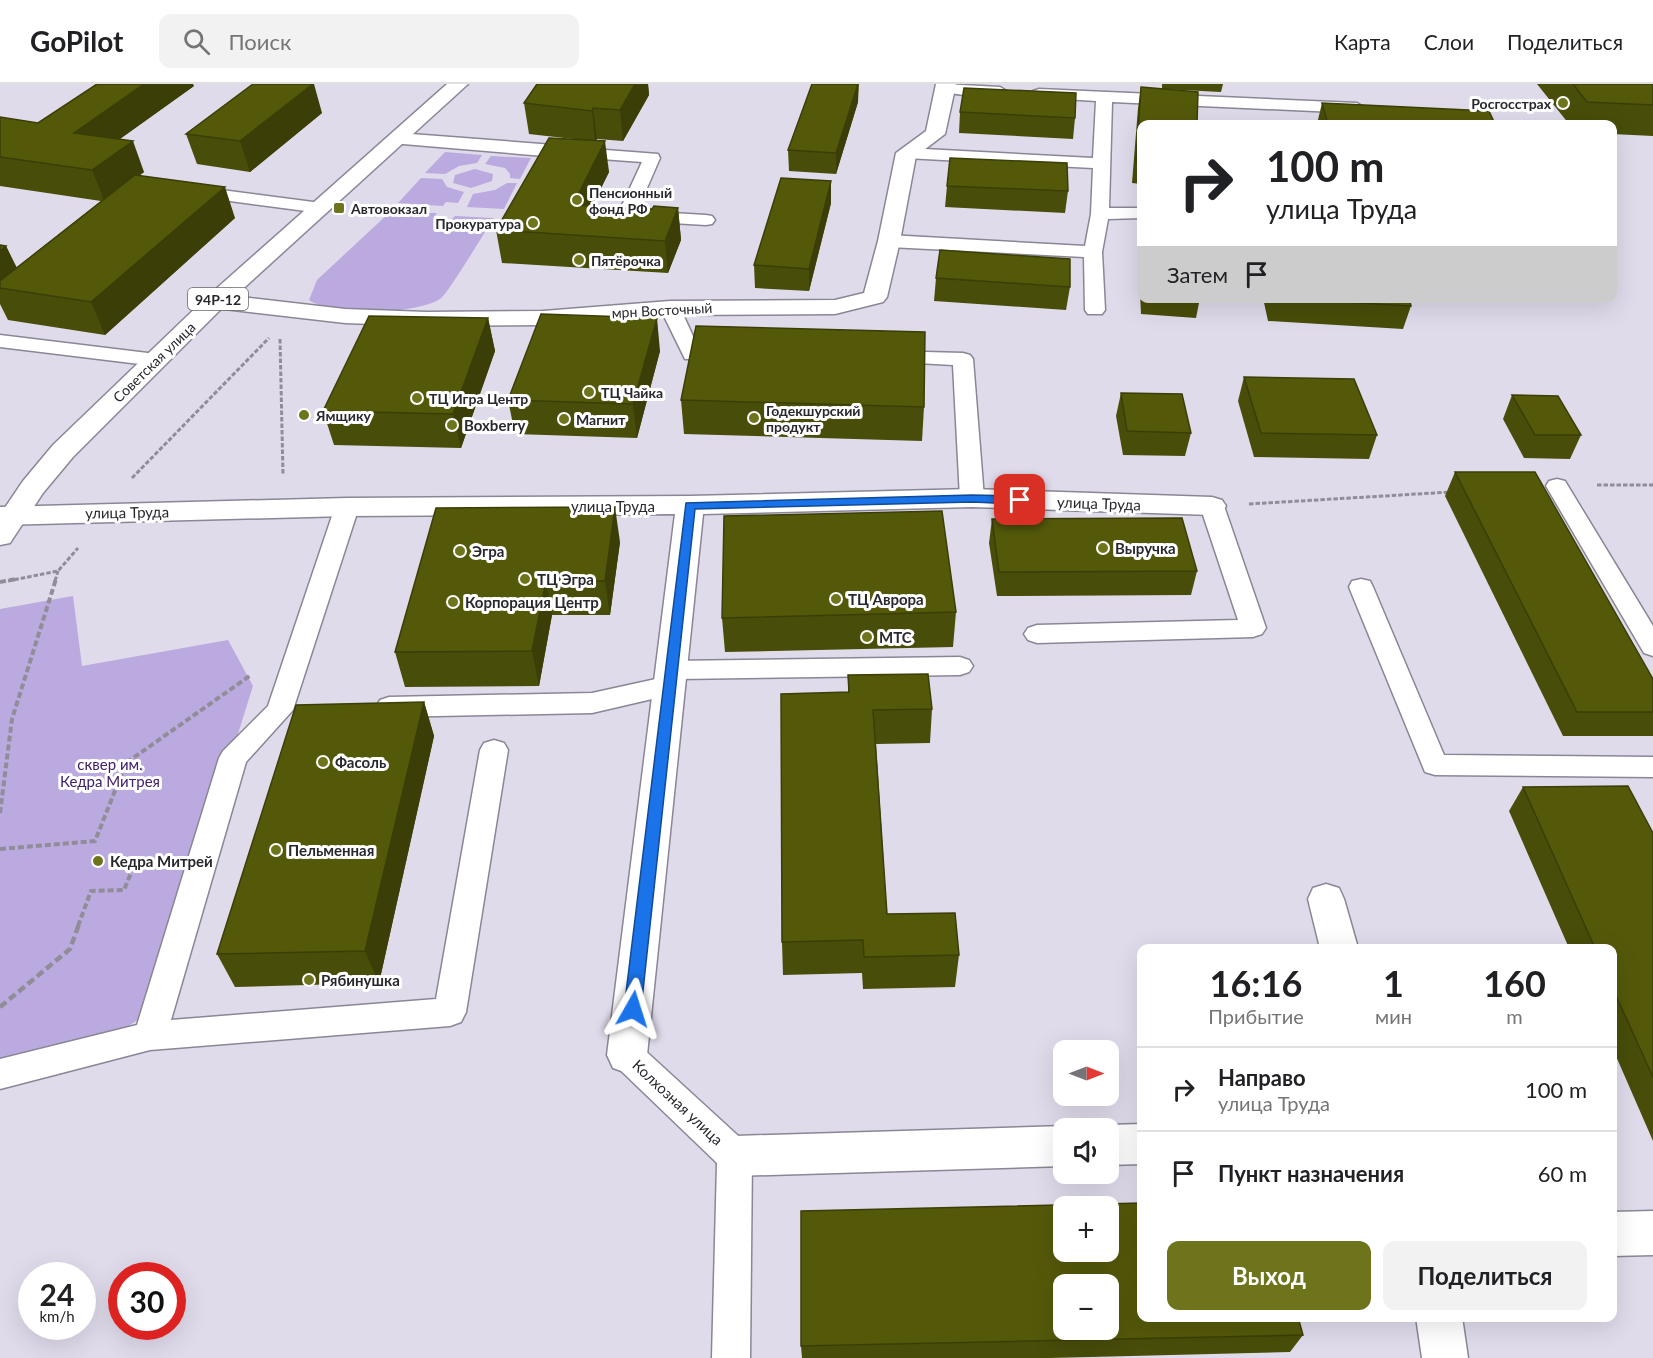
<!DOCTYPE html>
<html lang="ru">
<meta charset="utf-8">
<style>
body{margin:0;font-family:Lato,sans-serif;background:#f2f2f2;color:#202124;height:100vh;display:flex;flex-direction:column;font-size:22px;white-space:nowrap}
*{box-sizing:border-box;margin:0}
p{font-size:20px;color:#757577}
.icon{flex:none;width:33px;height:33px;fill:none;stroke:currentColor;stroke-width:2;stroke-linecap:round;stroke-linejoin:round}
.map{position:relative;flex:1;overflow:hidden}
.side{position:absolute;left:1137px;top:860px;width:480px;height:378px;display:flex;flex-direction:column;background:#fff;border-radius:12px;box-shadow:0 6px 24px #0002}
.side>*{flex:none}
.top-card{position:absolute;left:1137px;top:36px;width:480px;height:183px;border-radius:12px;box-shadow:0 6px 24px #0002;background:#fff;color:#202124;overflow:hidden}
.needle{width:39px;rotate:90deg}
.fabs{position:absolute;left:1053px;top:956px;display:grid;gap:12px}
.fabs a{display:grid;place-items:center;width:66px;height:66px;border-radius:12px;background:#fff;box-shadow:0 6px 24px #0002;font-size:30px}
.speed{position:absolute;left:18px;top:1178px;display:flex;gap:12px;font-size:30px;font-weight:700;text-align:center}
.speed>*{display:grid;place-content:center;width:78px;height:78px;border-radius:50%;background:#fff;box-shadow:0 6px 24px #0002;line-height:1}
.speed small{font-size:15px;font-weight:400}
.speed .limit{border:9px solid #d22;background:#fff;color:#111}
.pin{position:absolute;display:grid;place-items:center;width:51px;height:51px;color:#fff;margin:-26px;border-radius:12px;box-shadow:0 3px 9px #0006}
.me{position:absolute;width:66px;margin:-33px;rotate:6deg;stroke-linejoin:round;filter:drop-shadow(0 0 4px #0008)}
.turn{display:flex;align-items:center;gap:21px;height:126px;padding:0 30px;font-size:27px}
.turn .icon{width:78px;height:78px;stroke-width:2.5}
.turn b{display:block;font-size:42px;line-height:51px}
.then{display:flex;align-items:center;height:57px;padding:0 30px;background:#0003;gap:12px;font-size:22px}
.eta{display:flex;justify-content:space-evenly;align-items:center;height:102px;text-align:center}
.eta b{font-size:36px;font-weight:700;line-height:42px}
.primary-button{display:flex;gap:12px;margin-top:auto;padding:12px 30px}
.primary-button a{flex:1;height:69px;border-radius:12px;background:#6e741c;color:#fff;font-size:24px;font-weight:700;line-height:69px;text-align:center}
.primary-button a+a{background:#f2f2f2;color:#202124}
ul{padding:0;list-style:none}
li{display:flex;align-items:center;gap:18px;height:84px;padding:0 30px;border-top:2px solid #e0e0e0}
li div{flex:1}
li b{display:block;font-size:22px}
li em{font-style:normal}
header{display:flex;align-items:center;gap:36px;box-sizing:border-box;height:84px;padding:0 30px;background:#fff;border-bottom:2px solid #e0e0e0}
header strong{font-size:28px}
nav{display:flex;gap:33px;margin-inline-start:auto;font-size:21px}
.search{width:420px;height:54px;background:#f2f2f2;display:flex;align-items:center;gap:15px;box-sizing:border-box;padding:0 21px;border-radius:12px;color:#757577;font-size:22px}
.map>svg:first-child{display:block}
.green{fill:#baaadf}
.lines{fill:none;stroke-linecap:round;stroke-linejoin:round}
.lane-casing{stroke:#8a8695;stroke-width:3}
.street-casing{stroke:#8a8695;stroke-width:3}
.primary-casing{stroke:#8a8695;stroke-width:3}
.path-far2{stroke:#908d98;stroke-width:3;stroke-dasharray:4.5 2;stroke-linecap:butt}
.path-far1{stroke:#908d98;stroke-width:4;stroke-dasharray:6 3;stroke-linecap:butt}
.path{stroke:#908d98;stroke-width:4.5;stroke-dasharray:8 4;stroke-linecap:butt}
.lane{fill:#fff;fill-rule:evenodd}
.street{fill:#fff;fill-rule:evenodd}
.primary{fill:#fff;fill-rule:evenodd}
.wall{fill:#484d09}
.shaded-wall{fill:#3b3e07}
.building{fill:#54590a;stroke:#3b3e07;stroke-width:1.5;fill-rule:evenodd}
.route{fill:#1a73e8;stroke:#114b97;stroke-width:1.5}
.poi-dot{fill:#6e741c;stroke:#fff;stroke-width:2}
.labels{text-anchor:middle;dominant-baseline:central;stroke-width:6;stroke-linejoin:round;paint-order:stroke}
.far-poi-label{font-size:14px;font-weight:bold;fill:#28272d;stroke:#fff;text-anchor:start}
.shield{fill:#fff;stroke:#68686c;stroke-width:1.5}
.shield-label{font-size:14px;font-weight:bold;fill:#28272d}
.far-street-label{font-size:14px;fill:#28272d;stroke:#fff}
.poi-label{font-size:15px;font-weight:bold;fill:#28272d;stroke:#fff;text-anchor:start}
.street-label{font-size:15px;fill:#28272d;stroke:#fff}
.park-label{font-size:15px;fill:#3f206b;stroke:#fff}
</style>
<header>
<strong>GoPilot</strong>
<div class="search"><svg class="icon" aria-label="search" viewBox="0 0 24 24"><circle cx="10" cy="10" r="6"/><path d="M15 15l6 6"/></svg>Поиск</div>
<nav><a>Карта</a><a>Слои</a><a>Поделиться</a></nav>
</header>
<div class="map">
<svg width="1653" height="1274" viewBox="0 0 1653 1274">
<rect width="100%" height="100%" fill="#e0dbeb"/>
<!-- green -->
<g class="green">
<path d="M445 68 482 71 477 79 459 82 445 90 425 89Z"/>
<path d="M491 72 531 74 520 95 510 94V90L505 84 485 80Z"/>
<path d="M475 85 493 90 492 97 471 104 453 99 455 91Z"/>
<path d="M421 94 442 95 447 103 464 108 458 119 446 118 443 122 398 119Z"/>
<path d="M507 99H517L504 125 467 123 473 110 495 106Z"/>
<path d="M390 128 437 129 434 133 451 136 455 132 494 134C485 147 448 210 440 215 414 231 333 232 309 216L317 196Z"/>
<path d="M73 512 82 582 228 556 253 602 151 927 124 945 0 978V525Z"/>
</g>
<g class="lines">
<!-- lane casing -->
<g class="lane-casing">
<g id="lane">
<path d="M943 0 1000 3 1008 8C1001 15 945 12 938 4Z"/>
<path d="M1039 5 1357 19 1365 24 1357 29 1112 18 1109 124H1142V134L1108 135 1102 168 1105 226 1102 230H1088L1085 226 1084 173 889 163 882 161 880 157 882 153 889 151 1085 162 1091 130 1093 84 906 74 898 69 906 64 1093 74 1096 17 1033 13 1031 10 1033 7Z"/>
<path d="M580 64 658 70 660 74 637 127 706 131 712 132 715 136 712 140 706 141 620 136 617 132 642 78 574 73 572 69 574 65Z"/>
<path d="M191 102 321 119 327 120 330 124 327 128 321 129 185 111 182 107 185 103Z"/>
<path d="M670 218 677 220 680 224 699 265 734 267 737 271 734 275H685L660 224 663 220Z"/>
<path d="M0 251 156 270 163 272 166 276 163 280 156 282 0 263Z"/>
<path d="M888 267 963 269 970 271 973 275 984 414 980 419 972 421 964 419 960 414 953 281 881 277 878 273 881 269Z"/>
<path d="M1557 395 1565 397 1568 402 1653 542V572L1644 569 1546 402 1549 397Z"/>
<path d="M1212 415 1220 417 1224 422 1266 544 1262 550 1253 553 1037 559 1028 556 1024 550 1028 544 1037 541 1238 536 1200 422 1204 417Z"/>
<path d="M347 416 355 418 359 423 293 626 246 678 171 936 436 915 480 666 484 659 494 656 504 659 508 666 466 928 461 938 450 942 150 966 0 1005V975L137 941 219 674 223 667 268 622 335 423 339 418Z"/>
<path d="M1361 495 1370 497 1373 503 1444 671 1653 673V693L1435 691 1425 688 1349 503 1352 497Z"/>
<path d="M960 573 969 576 973 582 969 588 960 591 678 595 682 602 678 609 592 629 389 633 380 630 376 623 380 616 389 613 592 609 665 593 658 586 662 579 671 577Z"/>
<path d="M627 956 639 961 747 1060 752 1072 750 1274H712L717 1079 615 981 611 971 615 961Z"/>
</g>
</g>
<!-- street casing -->
<g class="street-casing">
<g id="street">
<path d="M936 0H956L945 50 916 72 900 157 887 213 883 218 835 230 670 231 543 241 426 242 345 239 216 224 208 222 204 217 208 212 216 210 345 225 426 228 543 227 670 217 835 216 864 209 878 157 896 69 926 47Z"/>
<path d="M398 49 580 63 587 65 590 69 587 73 580 75 391 59 388 55 391 51Z"/>
<path d="M972 405 1212 413 1222 416 1226 422 1222 428 1212 431 972 423 703 430 647 971 641 984 627 989 613 984 607 971 675 430 347 432 0 441V423L347 414 690 412Z"/>
<path d="M1326 800 1339 804 1344 815 1358 864H1320L1308 815 1313 804Z"/>
<path d="M1142 1040V1080L1108 1081V1044H1101L1108 1041Z"/>
<path d="M1064 1042 1069 1044H1064V1082L735 1092 720 1086 714 1072 720 1058 735 1052Z"/>
<path d="M1653 1127V1171L1612 1172V1128Z"/>
<path d="M1416 1233H1462L1468 1274H1422Z"/>
</g>
</g>
<!-- primary casing -->
<g class="primary-casing">
<path id="primary" d="M447 0H468L224 222 73 373 43 409 10 459 0 461V431L23 397 53 361 208 212Z"/>
</g>
<!-- path-far2 -->
<g class="path-far2">
<path d="M280 255 283 391"/>
<path d="M132 394 269 254"/>
<path d="M1597 401H1653"/>
<path d="M1249 420 1451 408"/>
<path d="M8 497 58 487 78 464"/>
<path d="M55 497 58 487"/>
</g>
<!-- path-far1 -->
<g class="path-far1">
<path d="M0 498 16 495"/>
<path d="M0 729 12 635 56 495"/>
<path d="M0 765 95 757 126 679 251 591"/>
<path d="M78 842 91 807 124 806 134 782 162 781"/>
</g>
<!-- path -->
<path class="path" d="M0 923 70 865 79 840"/>
<!-- lane -->
<use href="#lane" class="lane"/>
<!-- street -->
<use href="#street" class="street"/>
<!-- primary -->
<use href="#primary" class="primary"/>
</g>
<!-- wall -->
<g class="wall">
<path d="M537 0H648L649 11 623 57 597 55 596 57 609 88 592 122 652 125 678 124 681 156 668 189 502 179 496 146 582 56 529 50 524 19Z"/>
<path d="M812 0H859L858 18 836 90 789 87 788 66Z"/>
<path d="M1162 0H1223L1221 8 1162 5Z"/>
<path d="M1537 0H1653V52L1612 50V40H1569Z"/>
<path d="M194 2 120 55 144 88 140 91 235 134 105 251 8 236 0 220V161L6 162 16 184 101 117 0 102V33L38 39Z"/>
<path d="M1141 3 1142 40V100L1132 99 1138 24Z"/>
<path d="M1322 19 1495 40H1317Z"/>
<path d="M960 28 1075 34 1073 55 959 49Z"/>
<path d="M322 29 250 88 197 80 186 50Z"/>
<path d="M947 102 1068 107 1065 129 945 123Z"/>
<path d="M831 119 809 207 755 204 754 181Z"/>
<path d="M1141 123 1142 214H1200L1196 234 1141 230 1137 145Z"/>
<path d="M936 194 1070 203 1066 226 934 217Z"/>
<path d="M1263 214H1409L1411 222 1403 245 1268 237Z"/>
<path d="M488 234 495 267 461 364 334 361 323 327Z"/>
<path d="M660 267 637 354 515 350 508 316Z"/>
<path d="M1244 293 1377 351 1369 375 1254 373 1238 317Z"/>
<path d="M1121 309 1191 349 1185 372 1123 371 1116 332Z"/>
<path d="M1512 311 1581 351 1570 375 1524 374 1503 335Z"/>
<path d="M681 316 924 323 922 357 684 350Z"/>
<path d="M1455 388 1653 595V652H1563L1445 412Z"/>
<path d="M992 435 1197 487 1191 511 997 512 989 459Z"/>
<path d="M620 458 610 531H552L539 602 405 603 395 568Z"/>
<path d="M956 528 953 563 725 568 722 534Z"/>
<path d="M848 591 932 625 930 659 876 660 887 830 959 871 955 903 863 905 862 889 783 891 782 858 848 608Z"/>
<path d="M424 618 434 652 379 899 235 903 217 870Z"/>
<path d="M1523 703 1653 749V1057L1612 963V864H1569L1509 727Z"/>
<path d="M1303 1251 1290 1268 1050 1274H802L801 1262Z"/>
</g>
<!-- shaded-wall -->
<g class="shaded-wall">
<path d="M144 0H193L194 2 86 79 74 49Z"/>
<path d="M313 0H314L322 29 250 88 240 57Z"/>
<path d="M635 0H648L649 11 623 57 620 26Z"/>
<path d="M858 0V18L836 90V69Z"/>
<path d="M593 24 597 55 595 57 592 27Z"/>
<path d="M133 57 144 88 105 118 92 86Z"/>
<path d="M605 57 609 88 577 153 573 121Z"/>
<path d="M831 97V119L809 207V185Z"/>
<path d="M225 103 235 134 105 251 91 218Z"/>
<path d="M678 124 681 156 668 189 665 157Z"/>
<path d="M6 162 17 184 0 199V167Z"/>
<path d="M488 234 495 267 461 364 453 330Z"/>
<path d="M657 234 660 267 637 354 633 320Z"/>
<path d="M615 423 620 458 610 531 605 497Z"/>
<path d="M546 497 552 531 539 602 532 567Z"/>
<path d="M424 618 434 652 379 899 365 867Z"/>
</g>
<!-- building -->
<g class="building">
<path d="M97 0H144L74 49 133 57 92 86 0 73V33L38 39Z"/>
<path d="M253 0H313L240 57 186 50Z"/>
<path d="M537 0H635L620 26 593 24 592 27 524 19Z"/>
<path d="M812 0H858L836 69 788 66Z"/>
<path d="M1573 0H1653V21L1587 18Z"/>
<path d="M1141 3 1198 8 1197 40H1142V78H1136Z"/>
<path d="M964 4 1076 9 1075 34 960 28Z"/>
<path d="M1322 19 1489 27 1495 40H1328Z"/>
<path d="M549 54 605 57 573 121 652 125 654 122 678 124 665 157 496 146Z"/>
<path d="M950 74 1067 79 1068 107 947 102Z"/>
<path d="M135 91 225 103 91 218 0 204V197Z"/>
<path d="M781 94 831 97 809 185 754 181Z"/>
<path d="M0 161 6 162 0 167Z"/>
<path d="M940 166 1070 175V203L936 194Z"/>
<path d="M1409 214 1411 222 1274 214Z"/>
<path d="M541 230 657 234 633 320 508 316Z"/>
<path d="M369 232 488 234 453 330 323 327Z"/>
<path d="M696 242 925 248 924 323 681 316Z"/>
<path d="M1244 293 1354 295 1377 351 1261 349Z"/>
<path d="M1121 309 1182 310 1191 349 1127 347Z"/>
<path d="M1512 311 1558 312 1581 351H1535Z"/>
<path d="M1455 388H1535L1653 595V628H1577Z"/>
<path d="M615 423 605 497H546L532 567 395 568 436 424Z"/>
<path d="M942 427 956 528 722 534 724 432Z"/>
<path d="M1182 434 1197 487 999 488 992 435Z"/>
<path d="M928 590 932 625 873 626 887 830 955 829 959 871 864 873 863 856 782 858 781 610 849 608 848 591Z"/>
<path d="M424 618 365 867 217 870 296 621Z"/>
<path d="M1628 702 1653 749V993L1612 903V864H1595L1523 703Z"/>
<path d="M1142 1119V1233H1298L1303 1251 801 1262V1127ZM1064 1122H1108V1167H1064ZM1064 1200H1108V1245H1064Z"/>
</g>
<!-- route -->
<path class="route" d="M972 411 1020 412 1026 416 1020 420 972 418 695 425 641 925 638 930 633 932 627 930 624 925 686 419Z"/>
<!-- markers -->
<g class="poi-dot">
<circle cx="1563" cy="19" r="6"/>
<circle cx="577" cy="116" r="6"/>
<rect x="333" y="118" width="12" height="12" rx="3"/>
<circle cx="533" cy="139" r="6"/>
<circle cx="579" cy="176" r="6"/>
<circle cx="589" cy="308" r="6"/>
<circle cx="417" cy="314" r="6"/>
<circle cx="304" cy="331" r="6"/>
<circle cx="754" cy="334" r="6"/>
<circle cx="564" cy="335" r="6"/>
<circle cx="452" cy="341" r="6"/>
<circle cx="1103" cy="464" r="6"/>
<circle cx="460" cy="467" r="6"/>
<circle cx="525" cy="495" r="6"/>
<circle cx="836" cy="515" r="6"/>
<circle cx="453" cy="518" r="6"/>
<circle cx="867" cy="553" r="6"/>
<circle cx="323" cy="678" r="6"/>
<circle cx="276" cy="766" r="6"/>
<circle cx="98" cy="777" r="6"/>
<circle cx="309" cy="896" r="6"/>
</g>
<g class="labels">
<!-- far-poi labels -->
<g class="far-poi-label">
<text x="1551" y="19" text-anchor="end">Росгосстрах</text>
<text x="589" y="108">Пенсионный<tspan x="589" dy="16">фонд РФ</tspan></text>
<text x="351" y="124">Автовокзал</text>
<text x="521" y="139" text-anchor="end">Прокуратура</text>
<text x="591" y="176">Пятёрочка</text>
<text x="601" y="308">ТЦ Чайка</text>
<text x="429" y="314">ТЦ Игра Центр</text>
<text x="766" y="326">Годекшурский<tspan x="766" dy="16">продукт</tspan></text>
<text x="316" y="331">Ямщику</text>
<text x="576" y="335">Магнит</text>
</g>
<!-- shield labels -->
<rect class="shield" x="188" y="204" width="60" height="22" rx="4.5"/>
<g class="shield-label">
<text x="218" y="215">94Р-12</text>
</g>
<!-- far-street labels -->
<g class="far-street-label">
<text transform="translate(662 226) rotate(-3)">мрн Восточный</text>
<text transform="translate(154 278) rotate(-44)">Советская улица</text>
</g>
<!-- poi labels -->
<g class="poi-label">
<text x="464" y="341">Boxberry</text>
<text x="1115" y="464">Выручка</text>
<text x="472" y="467">Эгра</text>
<text x="537" y="495">ТЦ Эгра</text>
<text x="848" y="515">ТЦ Аврора</text>
<text x="465" y="518">Корпорация Центр</text>
<text x="879" y="553">МТС</text>
<text x="335" y="678">Фасоль</text>
<text x="288" y="766">Пельменная</text>
<text x="110" y="777">Кедра Митрей</text>
<text x="321" y="896">Рябинушка</text>
</g>
<!-- street labels -->
<g class="street-label">
<text transform="translate(1099 419) rotate(2)">улица Труда</text>
<text x="613" y="422">улица Труда</text>
<text transform="translate(127 428) rotate(-1)">улица Труда</text>
<text transform="translate(678 1018) rotate(43)">Колхозная улица</text>
</g>
<!-- park labels -->
<g class="park-label">
<text x="110" y="680">сквер им.<tspan x="110" dy="17">Кедра Митрея</tspan></text>
</g>
</g>
</svg>
<div class="fabs">
<a><svg class="needle" viewBox="-14 -14 28 28"><path d="M0-13l5 13h-10z" fill="#e53935"/><path d="M0 13l5-13h-10z" fill="#757577"/></svg></a>
<a><svg class="icon" aria-label="sound" viewBox="0 0 24 24"><path d="M4 9h4l5-4v14l-5-4H4zM17 9q2 3 0 6"/></svg></a>
<a>+</a>
<a>−</a>
</div>
<div class="speed"><div>24<small>km/h</small></div><div class="limit">30</div></div>
<div class="pin" style="left:1020px;top:416px;background:#d93025"><svg class="icon" aria-label="arrive" viewBox="0 0 24 24"><path d="M6 21V4h12l-3 4 3 4H6"/></svg></div>
<svg class="me" style="left:633px;top:925px" viewBox="-20 -20 40 40"><path d="M0-17L14 15 0 8-14 15z" fill="#1a73e8" stroke="#fff" stroke-width="4"/></svg>
<div class="top-card">
<div class="turn"><svg class="icon" aria-label="right" viewBox="0 0 24 24"><path d="M7 20v-9h11M14 6l5 5-5 5"/></svg><div><b>100 m</b>улица Труда</div></div>
<div class="then">Затем<svg class="icon" aria-label="arrive" viewBox="0 0 24 24"><path d="M6 21V4h12l-3 4 3 4H6"/></svg></div>
</div>
<section class="side">
<div class="eta">
<div><b>16:16</b><p>Прибытие</p></div>
<div><b>1</b><p>мин</p></div>
<div><b>160</b><p>m</p></div>
</div>
<ul>
<li><svg class="icon" aria-label="right" viewBox="0 0 24 24"><path d="M7 20v-9h11M14 6l5 5-5 5"/></svg><div><b>Направо</b><p>улица Труда</p></div><em>100 m</em></li>
<li><svg class="icon" aria-label="arrive" viewBox="0 0 24 24"><path d="M6 21V4h12l-3 4 3 4H6"/></svg><div><b>Пункт назначения</b></div><em>60 m</em></li>
</ul>
<div class="primary-button"><a>Выход</a><a>Поделиться</a></div>
</section>
</div>
